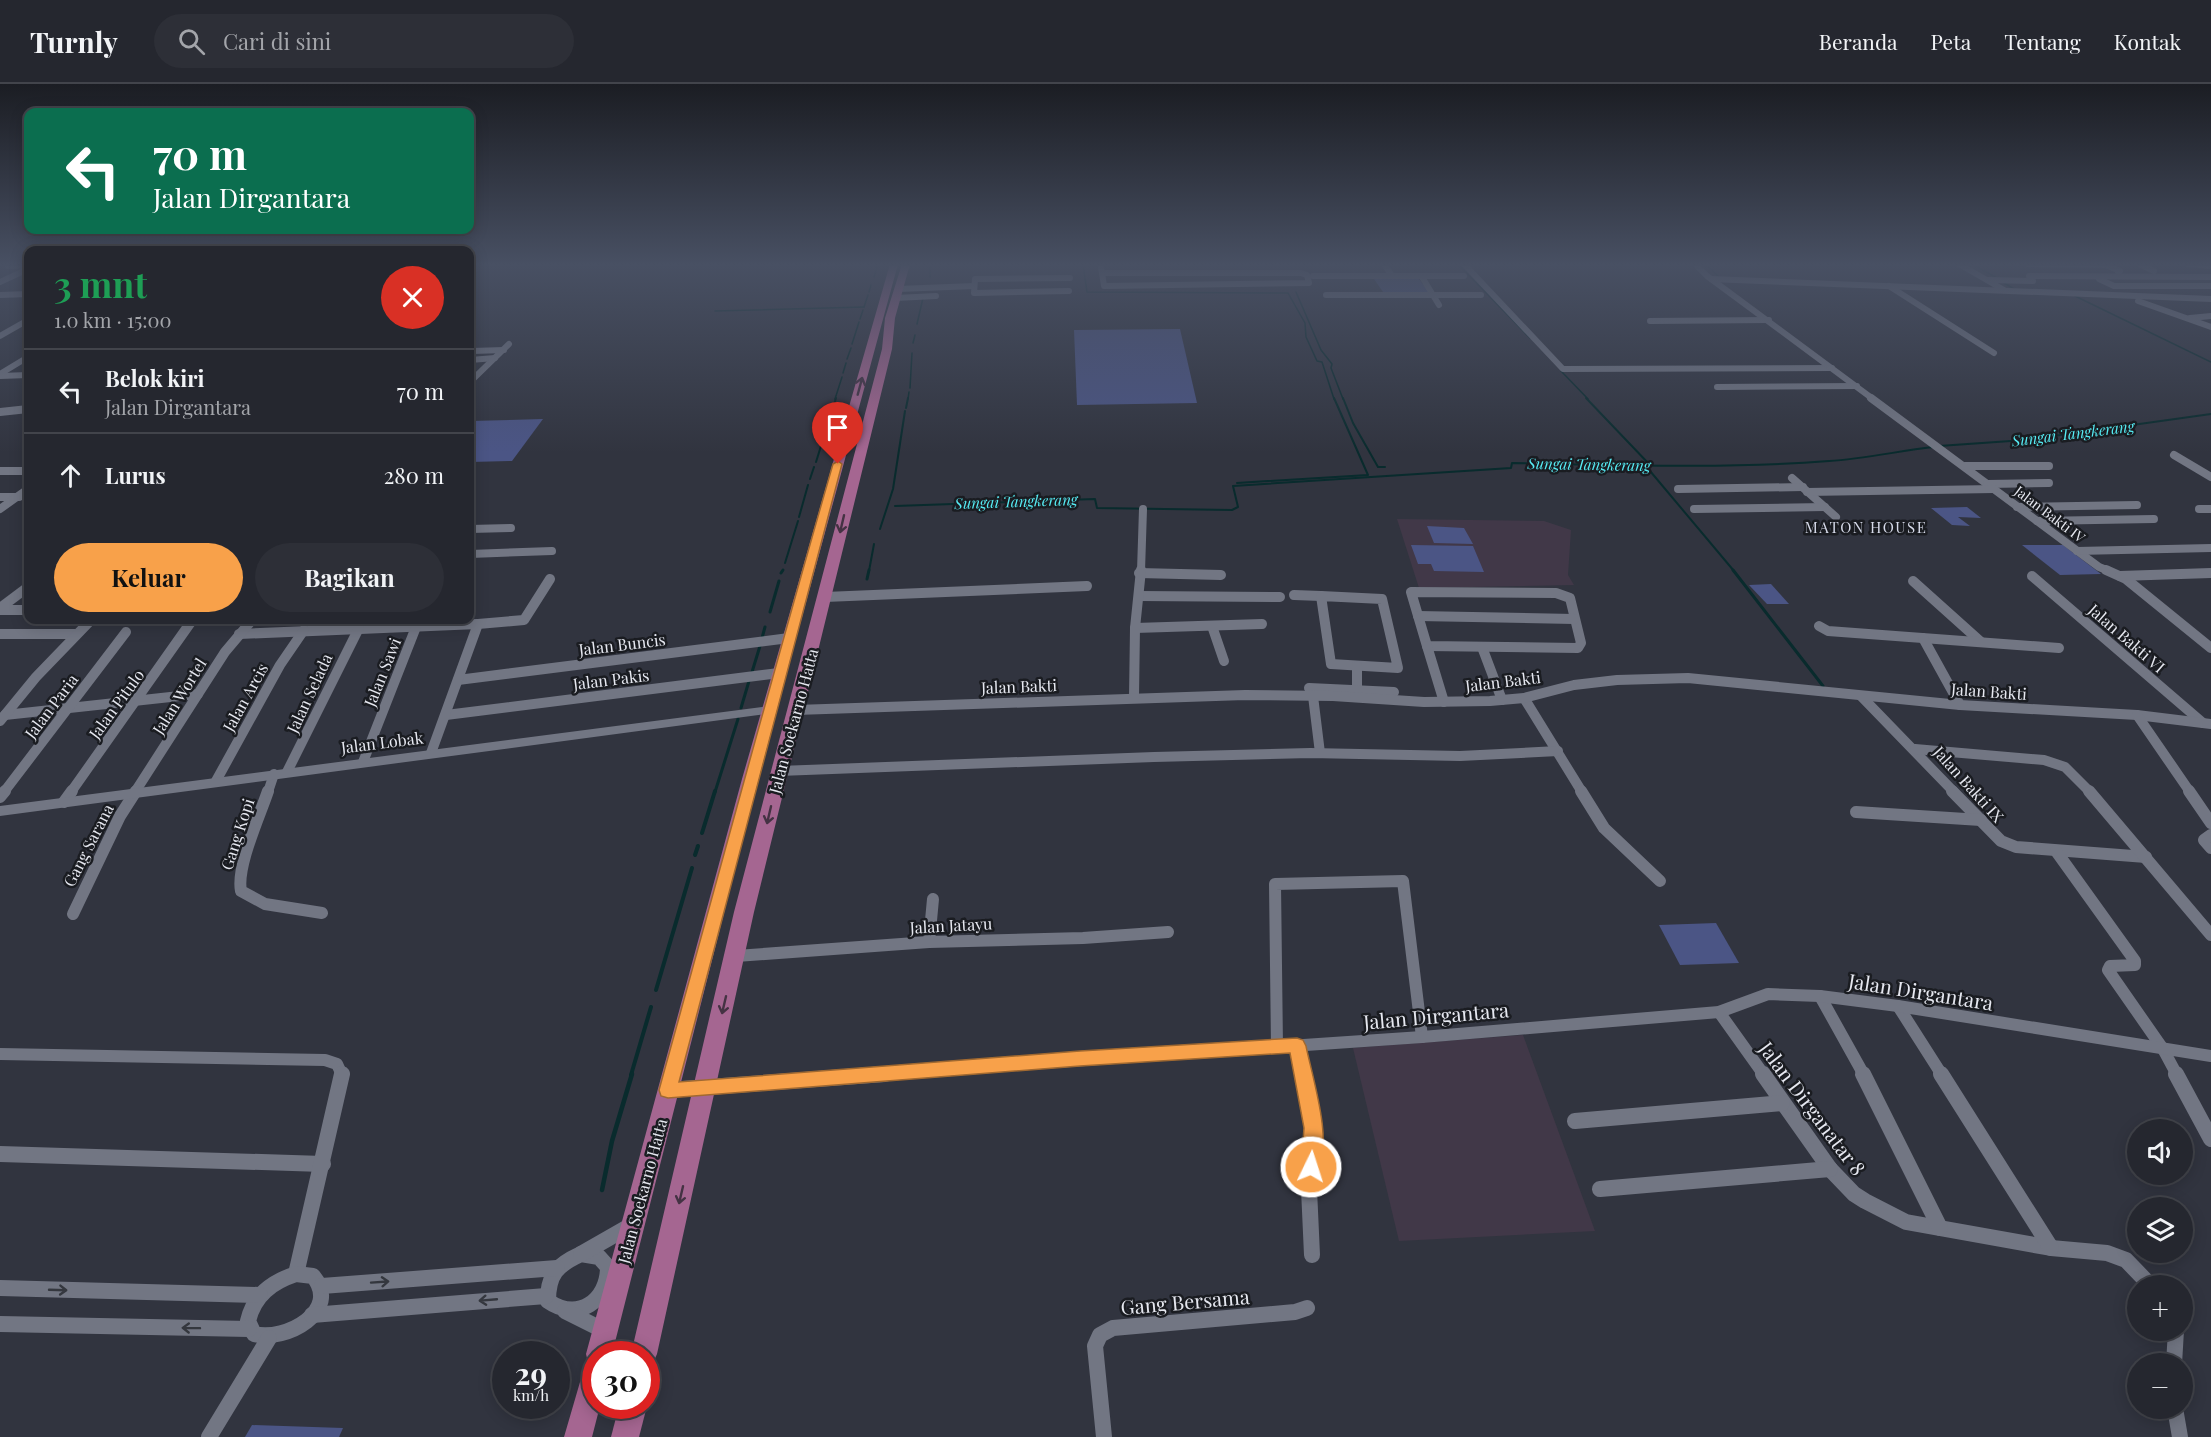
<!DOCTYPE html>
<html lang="id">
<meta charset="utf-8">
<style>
body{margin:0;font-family:"Playfair Display",serif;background:#2d2f37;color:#f1f3f6;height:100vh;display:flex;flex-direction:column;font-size:22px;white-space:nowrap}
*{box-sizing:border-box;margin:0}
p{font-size:20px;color:#a3a5aa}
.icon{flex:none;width:33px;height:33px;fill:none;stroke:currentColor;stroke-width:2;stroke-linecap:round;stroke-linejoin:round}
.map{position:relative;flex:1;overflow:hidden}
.side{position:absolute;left:24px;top:162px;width:450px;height:378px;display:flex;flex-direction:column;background:#25272f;border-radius:12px;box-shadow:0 3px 15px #0003,0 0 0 2px #42444b}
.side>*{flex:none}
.hud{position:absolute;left:24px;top:24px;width:450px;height:126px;border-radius:12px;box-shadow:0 3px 15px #0003,0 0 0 2px #42444b;background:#0b6e4f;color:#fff;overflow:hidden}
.buttons{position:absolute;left:2127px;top:1035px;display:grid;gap:12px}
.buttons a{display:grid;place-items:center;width:66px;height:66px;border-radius:50%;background:#25272f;box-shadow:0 3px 15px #0003,0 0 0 2px #42444b;font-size:30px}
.speed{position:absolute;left:492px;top:1257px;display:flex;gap:12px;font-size:30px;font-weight:700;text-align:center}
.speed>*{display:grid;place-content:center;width:78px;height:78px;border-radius:50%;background:#25272f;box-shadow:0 3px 15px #0003,0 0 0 2px #42444b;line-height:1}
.speed small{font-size:15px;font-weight:400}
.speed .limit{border:9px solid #d22;background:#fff;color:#111}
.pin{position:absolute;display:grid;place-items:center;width:51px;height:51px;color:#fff;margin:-62px -26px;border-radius:50% 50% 50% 0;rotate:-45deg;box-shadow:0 0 6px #0007}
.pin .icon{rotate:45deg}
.me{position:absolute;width:66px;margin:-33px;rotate:4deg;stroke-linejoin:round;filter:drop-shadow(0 0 4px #0008)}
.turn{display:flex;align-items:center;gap:21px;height:126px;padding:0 30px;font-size:27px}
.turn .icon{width:78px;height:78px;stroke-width:2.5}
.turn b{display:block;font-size:42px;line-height:51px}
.round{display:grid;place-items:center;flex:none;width:63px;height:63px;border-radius:32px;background:#2d2f37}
.headline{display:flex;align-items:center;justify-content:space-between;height:102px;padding:0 30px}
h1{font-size:36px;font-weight:700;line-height:45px;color:#1e9e55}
.action{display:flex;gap:12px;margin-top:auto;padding:12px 30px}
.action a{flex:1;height:69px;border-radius:36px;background:#f8a14a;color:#111;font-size:24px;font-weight:700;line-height:69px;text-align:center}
.action a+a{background:#2d2f37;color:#f1f3f6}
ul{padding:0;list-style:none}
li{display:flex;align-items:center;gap:18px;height:84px;padding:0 30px;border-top:2px solid #42444b}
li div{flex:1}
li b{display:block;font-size:22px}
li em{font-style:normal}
header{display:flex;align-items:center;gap:36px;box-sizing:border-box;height:84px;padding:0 30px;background:#25272f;border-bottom:2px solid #42444b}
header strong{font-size:28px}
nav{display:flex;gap:33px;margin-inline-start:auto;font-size:21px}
.search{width:420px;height:54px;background:#2d2f37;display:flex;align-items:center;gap:15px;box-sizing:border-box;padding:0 21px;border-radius:33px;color:#a3a5aa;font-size:22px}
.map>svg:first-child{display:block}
.education{fill:#413848}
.green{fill:#4b5585}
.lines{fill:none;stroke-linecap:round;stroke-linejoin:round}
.stream-far4{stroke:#092b2d;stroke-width:1.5}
.stream-far3{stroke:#092b2d;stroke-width:2}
.stream-far2{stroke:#092b2d;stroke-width:3}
.stream-far1{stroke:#092b2d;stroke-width:4}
.stream{stroke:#092b2d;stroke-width:4.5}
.minor-far4{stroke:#727683;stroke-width:6}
.minor-far3{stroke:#727683;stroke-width:8}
.minor-far2{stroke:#727683;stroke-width:10}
.minor-far1{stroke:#727683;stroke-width:12}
.minor{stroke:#727683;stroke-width:16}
.secondary{fill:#727683;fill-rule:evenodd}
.primary{fill:#a56691;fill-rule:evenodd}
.oneway{stroke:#443243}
.oneway2{stroke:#34373e}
.route{fill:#f8a14a;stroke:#a16930;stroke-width:1.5}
.labels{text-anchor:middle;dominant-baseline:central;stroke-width:5;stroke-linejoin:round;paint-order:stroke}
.far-street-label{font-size:14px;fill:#e6e8f0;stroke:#1a1c21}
.far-water-label{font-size:15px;font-style:italic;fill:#56ecf4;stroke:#1a1c21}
.far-neighbourhood-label{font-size:15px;letter-spacing:1.5px;fill:#d7dbea;stroke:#1a1c21}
.street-label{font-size:16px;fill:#e6e8f0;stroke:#1a1c21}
.near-street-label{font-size:20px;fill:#e6e8f0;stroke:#1a1c21}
</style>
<header>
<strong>Turnly</strong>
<div class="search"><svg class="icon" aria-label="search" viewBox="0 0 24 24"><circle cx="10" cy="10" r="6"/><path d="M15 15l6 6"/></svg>Cari di sini</div>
<nav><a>Beranda</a><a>Peta</a><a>Tentang</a><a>Kontak</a></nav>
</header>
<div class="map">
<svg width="2211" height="1353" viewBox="0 0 2211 1353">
<rect width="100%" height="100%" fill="#31343f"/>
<!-- education -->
<g class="education">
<path d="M1397 435 1544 437 1571 446 1568 491 1574 501 1419 504Z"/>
<path d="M1523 951 1595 1147 1399 1157 1353 964Z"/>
</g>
<!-- green -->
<g class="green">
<path d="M1418 194 1429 208H1383L1374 195Z"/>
<path d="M1180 245 1197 319 1077 321 1074 246Z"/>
<path d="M543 335 512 377 470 378V337Z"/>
<path d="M1967 423 1981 434 1958 433 1970 442 1952 441 1931 424Z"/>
<path d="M1427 442 1464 444 1473 460 1434 459Z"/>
<path d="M1411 461 1473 462 1484 488 1434 487 1431 480H1418Z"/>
<path d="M2022 461H2063L2101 490 2060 491Z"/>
<path d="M1771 500 1789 520H1767L1749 501Z"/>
<path d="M1716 839 1739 879 1680 881 1659 841Z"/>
<path d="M252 1341 343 1344 339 1353H245Z"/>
</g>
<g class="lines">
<!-- stream-far4 -->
<g class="stream-far4">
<path d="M930 180V193"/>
<path d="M1083 180 1087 208 1288 209 1305 239 1306 253 1317 277 1322 278 1334 315"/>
<path d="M1458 180 1530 254"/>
<path d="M1705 180 1719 193"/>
<path d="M1972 180 1997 194"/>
<path d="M874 193 878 180"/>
<path d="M2004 199 2016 206"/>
<path d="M869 208 871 201"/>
<path d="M1296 208 1321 266 1332 280 1331 284 1343 315"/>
<path d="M2075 212 2211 278"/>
<path d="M864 223 868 211"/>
<path d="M715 227 864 223"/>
<path d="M860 235 863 226"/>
<path d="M917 240 923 214"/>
<path d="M913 259 915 251"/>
<path d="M852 260 859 238"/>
<path d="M847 275 851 264"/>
<path d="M1561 287 1588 315"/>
<path d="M843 289 846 279"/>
<path d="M910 304 912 269"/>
<path d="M835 315 842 293"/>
<path d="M908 315 909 308"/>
</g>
<!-- stream-far3 -->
<g class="stream-far3">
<path d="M1343 314 1353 339 1378 383H1385"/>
<path d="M1586 314 1650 381"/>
<path d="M906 324 908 314"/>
<path d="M1939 362 2025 356 2211 330"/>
<path d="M816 378 836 314"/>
<path d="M1645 381 1734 487"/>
<path d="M810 395 814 383"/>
<path d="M1237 399 1368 391 1334 314"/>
<path d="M895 422 1095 415 1097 424 1232 426 1238 423 1233 402 1511 384 1512 379C1617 381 1723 385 1829 377 1864 375 1898 367 1933 363"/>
<path d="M799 433 808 401"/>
<path d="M880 445 893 405 905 327"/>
<path d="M785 479 798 437"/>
<path d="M869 487 874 460"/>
</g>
<!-- stream-far2 -->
<g class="stream-far2">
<path d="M1733 486 1823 602"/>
<path d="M781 489 783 486"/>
<path d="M867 495 869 486"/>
<path d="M770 528 779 497"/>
<path d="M762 554 765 543"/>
<path d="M752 588 760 562"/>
<path d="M741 624 749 597"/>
<path d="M715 708 738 635"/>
</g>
<!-- stream-far1 -->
<g class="stream-far1">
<path d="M702 749 715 707"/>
<path d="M695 771 698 762"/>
<path d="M656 906 692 784"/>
<path d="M631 991 651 923"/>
</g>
<!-- stream -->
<path class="stream" d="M602 1106 612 1057 632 990"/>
<!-- minor-far4 -->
<g class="minor-far4">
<path d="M1384 180 1392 192"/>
<path d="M1464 180 1563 285 1832 284"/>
<path d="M1695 180 1707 192 1873 315"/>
<path d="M1959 180 2004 206"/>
<path d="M2028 180 2106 181 2120 187 2118 188"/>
<path d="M2139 180 2154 187"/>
<path d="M2188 180 2211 182"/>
<path d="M8 182 28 181"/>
<path d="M1101 184 1102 189"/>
<path d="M1102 189H1301L1307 191 1309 199 1104 202Z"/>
<path d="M1313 192H1464"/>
<path d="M2029 192 2211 193"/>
<path d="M1422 193 1439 221"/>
<path d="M1711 195 2211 215"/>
<path d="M2099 195 2114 202H2211"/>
<path d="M1988 196 2033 197"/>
<path d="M0 198 28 185"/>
<path d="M1889 202 1994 269"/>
<path d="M898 205 974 202"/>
<path d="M1069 207 974 209 975 195 1070 194"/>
<path d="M0 211 28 210"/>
<path d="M1326 211H1481"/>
<path d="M895 214 936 212"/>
<path d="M2138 217 2211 243"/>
<path d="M2190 234 2211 232"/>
<path d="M1650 237 1769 236"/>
<path d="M0 252 28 236"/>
<path d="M472 267 504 266"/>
<path d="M470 276 495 274"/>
<path d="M0 290 28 273"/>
<path d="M0 292 28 291"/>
<path d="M470 298 509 260"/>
<path d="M1717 303 1857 302"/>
</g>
<!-- minor-far3 -->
<g class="minor-far3">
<path d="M1871 314 2099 483 2109 487"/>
<path d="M0 328 28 325"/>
<path d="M2174 371 2211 393"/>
<path d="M1965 382H2049"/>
<path d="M0 387H28"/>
<path d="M1792 394 1836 433"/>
<path d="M1987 400 2049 399"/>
<path d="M1678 405 1803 403"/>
<path d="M1807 408 1994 405"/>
<path d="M0 413H19"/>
<path d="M2017 423 2137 421"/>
<path d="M0 425 28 405"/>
<path d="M1694 425 1825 423"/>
<path d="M2199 425H2211"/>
<path d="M2037 437 2154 435"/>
<path d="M470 445 511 444"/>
<path d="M2077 467 2211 464"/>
<path d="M470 470 552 467"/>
<path d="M1141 487 1143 425"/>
</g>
<!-- minor-far2 -->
<g class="minor-far2">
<path d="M2106 486 2126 495 2211 564"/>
<path d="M1139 489 1221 491"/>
<path d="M2032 492 2203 639"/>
<path d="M2120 492 2211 489"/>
<path d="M1913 497 1981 558"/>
<path d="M1411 508 1556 509 1570 514 1581 559 1578 564 1427 562Z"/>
<path d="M1294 511 1321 512"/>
<path d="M1139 512 1280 513"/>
<path d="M1321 512 1382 515 1398 584 1331 580Z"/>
<path d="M825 513 1087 502"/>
<path d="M0 524 28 503"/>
<path d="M0 526H28"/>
<path d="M1418 532 1574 535"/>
<path d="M1212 542 1224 577"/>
<path d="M1819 542 1828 547 2059 564"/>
<path d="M1135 544 1262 540"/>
<path d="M0 550H75"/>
<path d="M239 550 478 540"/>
<path d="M1923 554 1960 621"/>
<path d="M1427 562 1444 618"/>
<path d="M1482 563 1502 616"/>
<path d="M1357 582V610"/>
<path d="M458 596 789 554"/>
<path d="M1309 604 1394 608"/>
<path d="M1313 612 1320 669"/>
<path d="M1861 612 1954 708"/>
<path d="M1134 613 1135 544 1141 486"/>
<path d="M1524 614 1582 708"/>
<path d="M796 626 1245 611 1333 612 1424 618 1490 617 1524 614 1574 601 1617 596 1688 594 1960 621 2137 631 2211 640"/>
<path d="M5 631 198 610"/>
<path d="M446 631 779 589"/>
<path d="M2137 631 2190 708"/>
<path d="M0 637 36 593 91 536"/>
<path d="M1915 665 2044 676 2065 683 2090 708"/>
<path d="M431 669 478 540 524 536 550 495"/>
<path d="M363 678 416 543"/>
<path d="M779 687 1154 673 1310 669 1460 672 1558 667"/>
<path d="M287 688 359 544"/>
<path d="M216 697 280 581 304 546"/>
<path d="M4 708 126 548"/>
<path d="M71 708 191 538"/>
<path d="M135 708 225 568 252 536"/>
<path d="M268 708 274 690"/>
</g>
<!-- minor-far1 -->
<g class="minor-far1">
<path d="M268 707C260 731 236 783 241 807L265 820 322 829"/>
<path d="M1581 707 1604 744 1660 797"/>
<path d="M1952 707 2001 757 2016 763 2146 773"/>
<path d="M2089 707 2211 851"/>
<path d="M2189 707 2211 739"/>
<path d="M0 713 5 707"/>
<path d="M64 718 72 707"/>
<path d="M1856 728 1981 736"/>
<path d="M2211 751 2204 756 2211 764"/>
<path d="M2056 767 2135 877V881L2110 882 2108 886 2163 965 2177 991"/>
<path d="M73 830 120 732 136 707"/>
<path d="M929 858 933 815"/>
<path d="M736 872 929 858 1083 854 1168 848"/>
<path d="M1820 912 1864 991"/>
<path d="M1898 922 1942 991"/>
<path d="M1719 928 1764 991"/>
<path d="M1297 961 1303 991"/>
<path d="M1277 963 1275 800 1403 797 1422 953"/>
<path d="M0 970 325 976 337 980 342 991"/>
<path d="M865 991 1422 953 1719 928 1768 910 1820 912 1898 922 2211 972"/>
</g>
<!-- minor -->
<g class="minor">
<path d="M1303 990 1313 1044 1309 1105 1312 1171"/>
<path d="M1763 990 1830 1085 1854 1110 1865 1117 1906 1138 2051 1164 2107 1169 2126 1176 2151 1202"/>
<path d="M1863 990 1940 1144"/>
<path d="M1941 990 2051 1164"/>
<path d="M2176 990 2211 1055"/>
<path d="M668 1006 885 990"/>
<path d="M1575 1037 1782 1019"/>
<path d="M0 1070 323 1080"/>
<path d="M1600 1105 1830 1085"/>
<path d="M581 1170 599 1173 608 1183C608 1217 578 1238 548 1217 548 1190 557 1181 581 1170Z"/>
<path d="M581 1170 630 1142"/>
<path d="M296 1190 342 990"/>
<path d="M296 1190 313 1192C342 1227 286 1258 254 1250L248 1237C254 1211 272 1198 296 1190Z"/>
<path d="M322 1202 557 1184"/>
<path d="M0 1204 260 1211"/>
<path d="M565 1227 605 1247"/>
<path d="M312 1231 546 1212"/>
<path d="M0 1240 249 1245"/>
<path d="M2174 1280 2176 1246"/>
<path d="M2175 1324 2180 1353"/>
<path d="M209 1353 269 1254"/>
<path d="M1104 1353 1095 1262 1100 1251 1113 1244 1295 1228 1307 1224"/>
</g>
<!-- secondary -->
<path class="secondary" d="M769 622 774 623 776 626 774 629 0 732V722Z"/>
<!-- primary -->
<g class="primary">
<path d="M890 180H898L758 695 612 1270H596V1322H600L592 1353H564L587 1274 586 1270 742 695Z"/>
<path d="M902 180H910L895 234 892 265 754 828 657 1270 653 1279 646 1282V1270H631L734 828 882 265 885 234Z"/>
<path d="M646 1321 647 1322 639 1353H611L619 1322Z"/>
</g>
</g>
<!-- one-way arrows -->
<defs><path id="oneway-shaft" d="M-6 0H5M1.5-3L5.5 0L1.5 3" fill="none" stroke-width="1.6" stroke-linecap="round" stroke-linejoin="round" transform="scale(1.5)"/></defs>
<g class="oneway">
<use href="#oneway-shaft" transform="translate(860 302) rotate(-75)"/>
<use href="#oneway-shaft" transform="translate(842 440) rotate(103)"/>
<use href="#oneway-shaft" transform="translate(769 731) rotate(103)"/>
<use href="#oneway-shaft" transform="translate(724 921) rotate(103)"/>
<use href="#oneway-shaft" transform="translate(681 1111) rotate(103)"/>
</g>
<g class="oneway2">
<use href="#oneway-shaft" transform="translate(380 1198) rotate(-4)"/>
<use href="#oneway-shaft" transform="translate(58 1206) rotate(2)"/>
<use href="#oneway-shaft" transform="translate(488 1216) rotate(175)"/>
<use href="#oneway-shaft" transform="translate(191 1244) rotate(-179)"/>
</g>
<!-- sky -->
<linearGradient id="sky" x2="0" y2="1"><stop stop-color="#1b1d23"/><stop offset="0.49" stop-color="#485063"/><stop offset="1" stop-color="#485063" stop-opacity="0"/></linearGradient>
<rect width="2211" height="369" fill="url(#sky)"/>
<!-- route -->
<path class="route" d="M838 377 842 380C787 585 734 792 679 998L1080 967 1297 954 1303 956 1306 962C1313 996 1333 1057 1318 1089L1311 1092 1304 1089 1301 1083 1304 1044 1290 969 1080 982 668 1014 661 1012 659 1006C717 797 773 588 833 380Z"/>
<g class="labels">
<!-- far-street labels -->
<g class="far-street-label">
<text transform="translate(2050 430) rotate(37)">Jalan Bakti IV</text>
</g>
<!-- far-water labels -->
<g class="far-water-label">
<text transform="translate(2073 349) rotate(-7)">Sungai Tangkerang</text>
<text transform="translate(1589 380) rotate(1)">Sungai Tangkerang</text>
<text transform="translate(1016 417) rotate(-2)">Sungai Tangkerang</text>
</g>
<!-- far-neighbourhood labels -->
<g class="far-neighbourhood-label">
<text x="1866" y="443">MATON HOUSE</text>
</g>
<!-- street labels -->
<g class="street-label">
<text transform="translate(2127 554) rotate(41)">Jalan Bakti VI</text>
<text transform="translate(622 560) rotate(-7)">Jalan Buncis</text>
<text transform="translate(382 588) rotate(-68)">Jalan Sawi</text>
<text transform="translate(611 595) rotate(-7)">Jalan Pakis</text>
<text transform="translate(1503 597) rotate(-7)">Jalan Bakti</text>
<text transform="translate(1019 602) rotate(-2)">Jalan Bakti</text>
<text transform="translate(1989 607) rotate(4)">Jalan Bakti</text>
<text transform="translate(309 609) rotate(-65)">Jalan Selada</text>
<text transform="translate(179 612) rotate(-58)">Jalan Wortel</text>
<text transform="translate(245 613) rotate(-61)">Jalan Arcis</text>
<text transform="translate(116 620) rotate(-54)">Jalan Pitulo</text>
<text transform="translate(51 622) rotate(-53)">Jalan Paria</text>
<text transform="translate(793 637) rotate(-75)">Jalan Soekarno Hatta</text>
<text transform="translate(382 658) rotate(-7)">Jalan Lobak</text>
<text transform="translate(1969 700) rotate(48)">Jalan Bakti IX</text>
<text transform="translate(237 750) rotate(-72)">Gang Kopi</text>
<text transform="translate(88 761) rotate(-63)">Gang Sarana</text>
<text transform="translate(951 841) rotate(-3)">Jalan Jatayu</text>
<text transform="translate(642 1107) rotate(-75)">Jalan Soekarno Hatta</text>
</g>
<!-- near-street labels -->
<g class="near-street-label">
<text transform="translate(1921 907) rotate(9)">Jalan Dirgantara</text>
<text transform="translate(1436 931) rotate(-5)">Jalan Dirgantara</text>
<text transform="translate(1813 1024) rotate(53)">Jalan Dirganatar 8</text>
<text transform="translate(1185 1217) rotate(-5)">Gang Bersama</text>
</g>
</g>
</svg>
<div class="buttons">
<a><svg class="icon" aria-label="sound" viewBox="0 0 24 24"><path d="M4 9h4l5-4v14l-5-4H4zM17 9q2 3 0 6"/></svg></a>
<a><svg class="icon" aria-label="layers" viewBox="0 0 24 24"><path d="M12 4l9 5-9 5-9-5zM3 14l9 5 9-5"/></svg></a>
<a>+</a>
<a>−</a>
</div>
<div class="speed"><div>29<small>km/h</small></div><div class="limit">30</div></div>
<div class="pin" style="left:838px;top:380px;background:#d93025"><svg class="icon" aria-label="arrive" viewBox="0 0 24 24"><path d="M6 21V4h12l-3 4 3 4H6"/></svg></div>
<svg class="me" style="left:1311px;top:1083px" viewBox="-20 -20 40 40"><circle r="17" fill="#f8a14a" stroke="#fff" stroke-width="3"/><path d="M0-11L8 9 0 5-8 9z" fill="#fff"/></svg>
<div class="hud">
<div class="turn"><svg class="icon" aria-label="left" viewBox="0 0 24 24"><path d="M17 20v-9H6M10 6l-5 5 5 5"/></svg><div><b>70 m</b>Jalan Dirgantara</div></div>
</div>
<section class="side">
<div class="headline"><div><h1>3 mnt</h1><p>1.0 km · 15:00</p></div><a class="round" style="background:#d93025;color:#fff"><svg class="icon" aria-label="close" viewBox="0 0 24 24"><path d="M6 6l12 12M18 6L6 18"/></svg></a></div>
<ul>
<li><svg class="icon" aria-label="left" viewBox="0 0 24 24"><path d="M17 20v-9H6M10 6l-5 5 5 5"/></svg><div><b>Belok kiri</b><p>Jalan Dirgantara</p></div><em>70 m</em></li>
<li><svg class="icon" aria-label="ahead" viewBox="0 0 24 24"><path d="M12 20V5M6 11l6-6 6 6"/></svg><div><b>Lurus</b></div><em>280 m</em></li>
</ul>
<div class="action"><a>Keluar</a><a>Bagikan</a></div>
</section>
</div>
